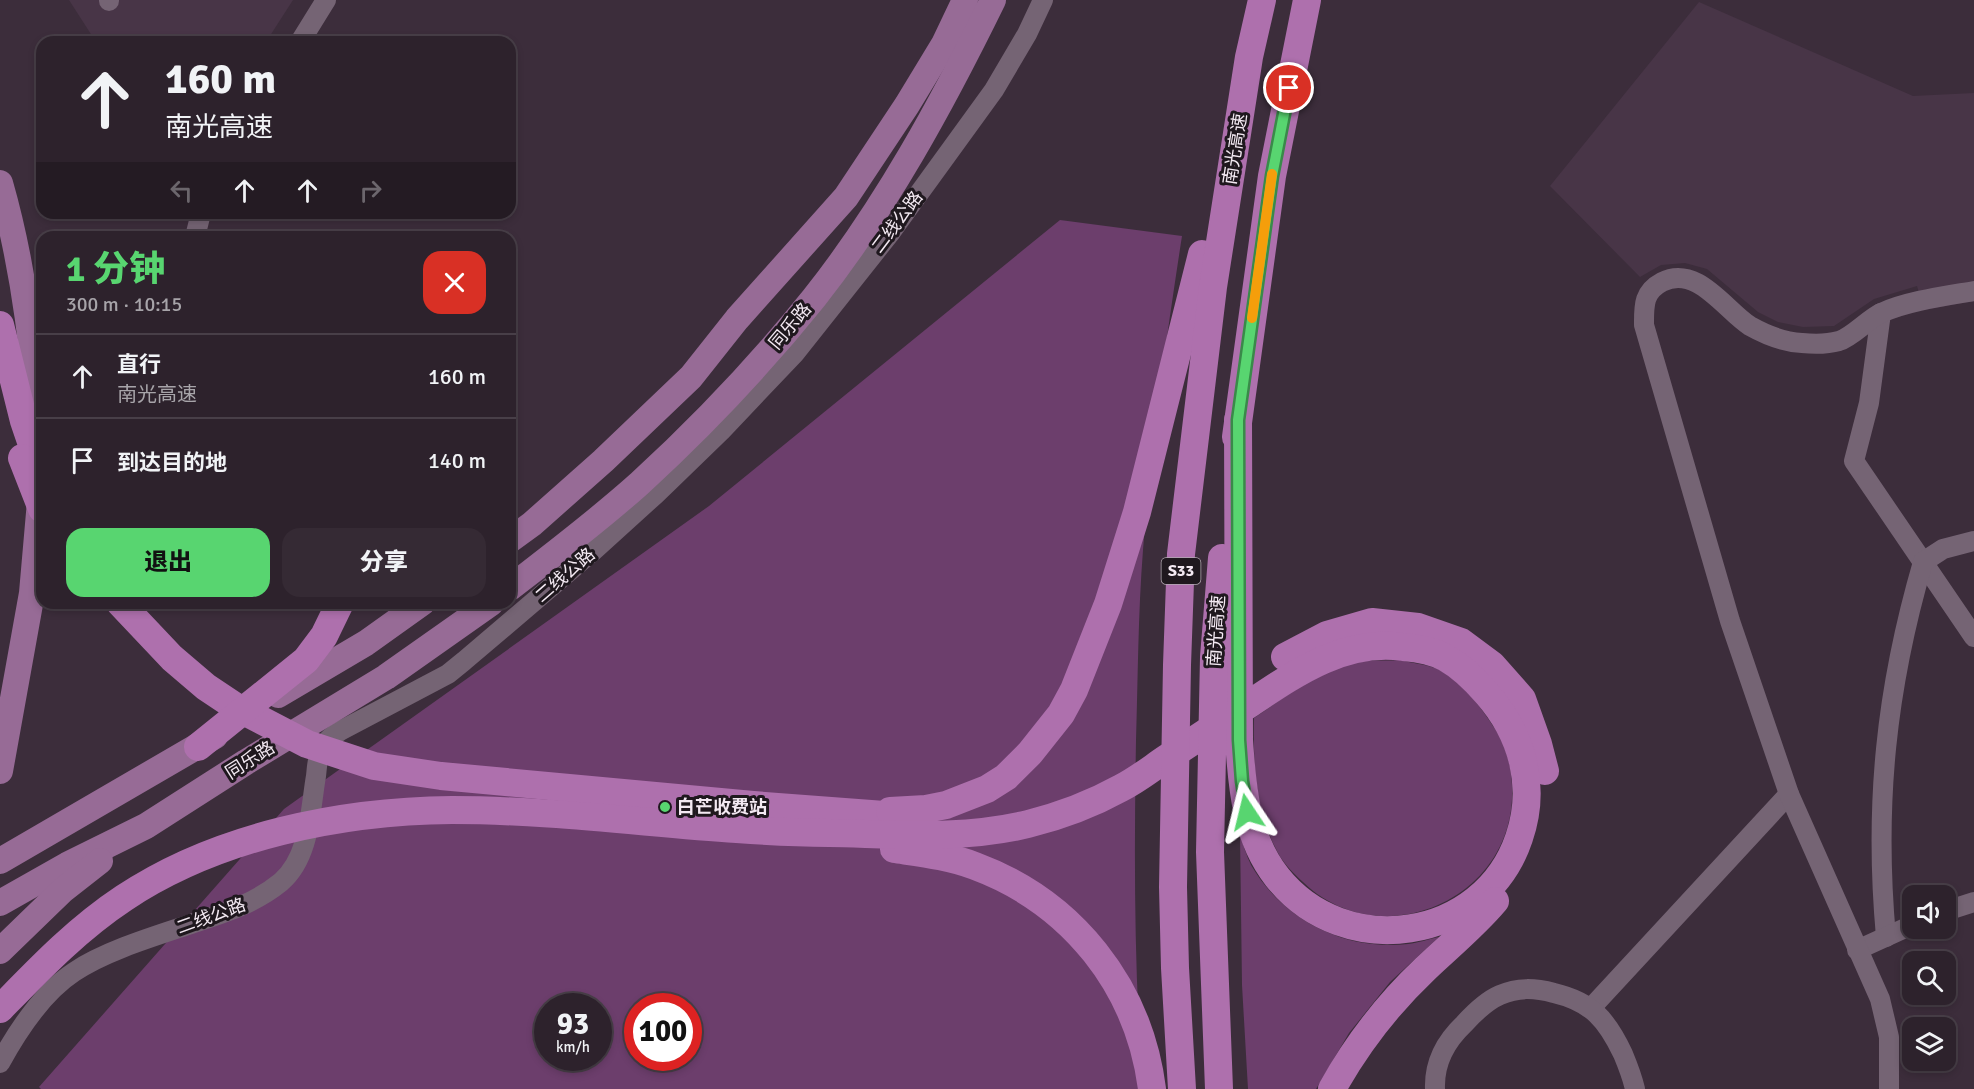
<!DOCTYPE html>
<html lang="zh">
<meta charset="utf-8">
<style>
body{margin:0;font-family:Signika,"Noto Sans SC",sans-serif;background:#352a34;color:#f1f3f6;height:100vh;display:flex;flex-direction:column;font-size:22px;white-space:nowrap}
*{box-sizing:border-box;margin:0}
p{font-size:20px;color:#a7a4a9}
.icon{flex:none;width:33px;height:33px;fill:none;stroke:currentColor;stroke-width:2;stroke-linecap:round;stroke-linejoin:round}
.map{position:relative;flex:1;overflow:hidden}
.side{position:absolute;left:36px;top:231px;width:480px;height:378px;display:flex;flex-direction:column;background:#2d222c;border-radius:18px;box-shadow:0 3px 9px #0003,0 0 0 2px #483f48}
.side>*{flex:none}
.top-card{position:absolute;left:36px;top:36px;width:480px;height:183px;border-radius:18px;box-shadow:0 3px 9px #0003,0 0 0 2px #483f48;background:#2d222c;color:#f1f3f6;overflow:hidden}
.controls{position:absolute;left:1902px;top:885px;display:grid;gap:12px}
.controls a{display:grid;place-items:center;width:54px;height:54px;border-radius:12px;background:#2d222c;box-shadow:0 3px 9px #0003,0 0 0 2px #483f48;font-size:30px}
.speed{position:absolute;left:534px;top:993px;display:flex;gap:12px;font-size:30px;font-weight:700;text-align:center}
.speed>*{display:grid;place-content:center;width:78px;height:78px;border-radius:50%;background:#2d222c;box-shadow:0 3px 9px #0003,0 0 0 2px #483f48;line-height:1}
.speed small{font-size:15px;font-weight:400}
.speed .limit{border:9px solid #d22;background:#fff;color:#111}
.pin{position:absolute;display:grid;place-items:center;width:51px;height:51px;color:#fff;margin:-26px;border:3px solid #fff;border-radius:50%;box-shadow:0 2px 6px #0007}
.me{position:absolute;width:66px;margin:-33px;rotate:350deg;stroke-linejoin:round;filter:drop-shadow(0 0 4px #0008)}
.turn{display:flex;align-items:center;gap:21px;height:126px;padding:0 30px;font-size:27px}
.turn .icon{width:78px;height:78px;stroke-width:2.5}
.turn b{display:block;font-size:42px;line-height:51px}
.lanes{display:flex;align-items:center;height:57px;padding:0 30px;background:#0003;justify-content:center;gap:30px;direction:ltr}
.lanes .off{opacity:.35}
.round{display:grid;place-items:center;flex:none;width:63px;height:63px;border-radius:18px;background:#352a34}
.headline{display:flex;align-items:center;justify-content:space-between;height:102px;padding:0 30px}
h1{font-size:36px;font-weight:800;line-height:45px;color:#58d570}
.cta{display:flex;gap:12px;margin-top:auto;padding:12px 30px}
.cta a{flex:1;height:69px;border-radius:18px;background:#58d570;color:#111;font-size:24px;font-weight:800;line-height:69px;text-align:center}
.cta a+a{background:#352a34;color:#f1f3f6}
ul{padding:0;list-style:none}
li{display:flex;align-items:center;gap:18px;height:84px;padding:0 30px;border-top:2px solid #483f48}
li div{flex:1}
li b{display:block;font-size:22px}
li em{font-style:normal}
.map>svg:first-child{display:block}
.built{fill:#483547}
.green{fill:#6c3e6c;fill-rule:evenodd}
.lines{fill:none;stroke-linecap:round;stroke-linejoin:round}
.minor{stroke:#756474;stroke-width:20}
.major{stroke:#976b96;stroke-width:26}
.highway{stroke:#ae70ad;stroke-width:28}
.route-casing{stroke:#398a49;stroke-width:15}
.route{stroke:#58d570;stroke-width:10}
.slow{stroke:#f59e0b;stroke-width:10}
.poi-dot{fill:#58d570;stroke:#1f181e;stroke-width:2}
.labels{text-anchor:middle;dominant-baseline:central;stroke-width:6;stroke-linejoin:round;paint-order:stroke}
.shield{fill:#1f181e;stroke:#b3aab2;stroke-width:1.5}
.shield-label{font-size:16px;font-weight:bold;fill:#f3e9f2}
.street-label{font-size:18px;fill:#f3e9f2;stroke:#1f181e}
.poi-label{font-size:18px;font-weight:bold;fill:#f3e9f2;stroke:#1f181e;text-anchor:start}
</style>
<div class="map">
<svg width="1974" height="1089" viewBox="0 0 1974 1089">
<rect width="100%" height="100%" fill="#3c2d3b"/>
<!-- built -->
<g class="built">
<path d="M69 0H293L266 42H96Z"/>
<path d="M1699 2 1913 96 1974 93V301L1924 310 1917 286 1874 299 1834 326 1803 327 1778 322 1758 312 1707 269 1685 263 1661 265 1640 277 1550 186Z"/>
</g>
<!-- green -->
<g class="green">
<path d="M1060 220 1182 236C1166 339 1151 447 1143 550 1138 614 1138 677 1136 741 1134 857 1134 973 1143 1089H41L39 1087 284 809 709 506ZM548 1006H598V1058H548ZM638 1006H688V1058H638Z"/>
<path d="M1400 660C1411 663 1424 664 1435 668 1459 678 1482 708 1495 729 1509 750 1513 775 1512 799 1507 903 1378 955 1303 882 1292 872 1281 861 1275 847 1255 808 1253 760 1254 718 1288 695 1325 666 1367 661 1377 660 1389 661 1400 660Z"/>
<path d="M1240 834C1243 844 1246 855 1251 865 1283 920 1344 951 1408 944 1418 943 1429 939 1439 937L1390 982 1349 1033 1316 1089H1248L1242 985Z"/>
</g>
<g class="lines">
<!-- minor -->
<g class="minor">
<path d="M109 0V1"/>
<path d="M300 42 326 0"/>
<path d="M195 237 201 213"/>
<path d="M1881 313 1869 403 1854 461 1974 637"/>
<path d="M1946 911 1974 902"/>
<path d="M1886 937C1874 805 1886 689 1923 562L1943 549 1974 541"/>
<path d="M1857 950 1912 925"/>
<path d="M1591 1008 1789 794"/>
<path d="M0 1063C18 1030 42 993 74 972 105 951 155 936 191 924 224 913 254 904 281 882 310 857 310 811 316 776 317 768 317 758 321 750 325 741 332 736 340 731L448 674 464 661 592 552 656 494 721 431 795 353 891 232 994 90 1027 34 1043 0"/>
<path d="M1435 1089C1434 1063 1446 1041 1464 1024 1474 1013 1486 1001 1500 995 1518 987 1535 988 1554 993 1592 1002 1607 1020 1623 1054 1628 1066 1632 1076 1635 1089"/>
<path d="M1889 1089V1037L1880 999 1789 794 1730 621 1644 325C1644 306 1643 292 1662 282 1697 264 1725 310 1750 326 1766 335 1783 342 1802 343 1812 344 1828 344 1839 341 1852 337 1867 320 1881 313 1907 301 1945 296 1974 291"/>
</g>
<!-- major -->
<g class="major">
<path d="M0 183C25 270 35 363 41 453"/>
<path d="M510 540 532 524 603 461 691 377 737 319 846 197 907 105 944 44 965 0"/>
<path d="M510 588C554 554 599 520 640 483 702 426 761 364 814 298 886 207 942 104 993 0"/>
<path d="M278 695 366 643 422 603"/>
<path d="M0 771 32 593 41 490"/>
<path d="M0 861 215 736"/>
<path d="M0 903 67 865 146 826 246 762 386 677 491 603"/>
<path d="M0 951 63 890 100 861"/>
</g>
<!-- highway -->
<g class="highway">
<path d="M0 325 24 421 42 474"/>
<path d="M1236 437 1272 176 1307 0"/>
<path d="M22 458 42 509"/>
<path d="M120 603 172 658 206 687 236 707 307 744 374 766 441 776 753 805 911 817"/>
<path d="M1285 657 1327 635 1372 622 1418 627 1461 642 1492 665 1522 699 1538 744 1545 771"/>
<path d="M198 747 306 660 324 636 340 603"/>
<path d="M890 811 926 809 946 805 987 789 1006 777 1030 753 1061 714 1074 690 1108 604 1137 512 1202 254"/>
<path d="M894 849C921 853 949 856 975 866 1072 902 1139 986 1152 1089"/>
<path d="M0 1009C39 969 77 929 124 898 217 836 341 811 452 810 578 810 703 832 829 833 895 834 962 840 1028 824 1060 816 1092 804 1121 788 1137 780 1152 768 1167 758 1195 740 1223 721 1251 703 1297 672 1345 639 1403 647 1416 648 1434 651 1446 658 1462 667 1475 680 1487 694 1522 734 1537 786 1519 838 1484 942 1344 962 1277 877 1246 838 1242 787 1239 740L1238 420"/>
<path d="M1182 1089 1175 968 1173 887 1177 665 1181 554 1213 287 1249 57 1262 0"/>
<path d="M1219 1089 1210 852 1214 657 1222 558"/>
<path d="M1332 1089C1357 1044 1388 1004 1425 969 1448 947 1474 926 1495 901"/>
</g>
</g>
<g class="lines">
<!-- route casing -->
<g class="route-casing">
<path id="route" d="M1247 812 1242 781 1239 740 1238 420 1272 176 1289 88"/>
</g>
<!-- route -->
<use href="#route" class="route"/>
<!-- slow -->
<path class="slow" d="M1252 318 1272 174"/>
</g>
<!-- markers -->
<circle class="poi-dot" cx="665" cy="807" r="6"/>
<g class="labels">
<!-- shield labels -->
<rect class="shield" x="1161.5" y="558" width="39" height="26" rx="4.5"/>
<g class="shield-label">
<text x="1181" y="571">S33</text>
</g>
<!-- street labels -->
<g class="street-label">
<text transform="translate(1235 149) rotate(-81)">南光高速</text>
<text transform="translate(897 222) rotate(-53)">二线公路</text>
<text transform="translate(790 326) rotate(-50)">同乐路</text>
<text transform="translate(565 575) rotate(-41)">二线公路</text>
<text transform="translate(1216 631) rotate(-86)">南光高速</text>
<text transform="translate(250 760) rotate(-32)">同乐路</text>
<text transform="translate(211 916) rotate(-20)">二线公路</text>
</g>
<!-- poi labels -->
<g class="poi-label">
<text x="677" y="807">白芒收费站</text>
</g>
</g>
</svg>
<div class="controls">
<a><svg class="icon" aria-label="sound" viewBox="0 0 24 24"><path d="M4 9h4l5-4v14l-5-4H4zM17 9q2 3 0 6"/></svg></a>
<a><svg class="icon" aria-label="search" viewBox="0 0 24 24"><circle cx="10" cy="10" r="6"/><path d="M15 15l6 6"/></svg></a>
<a><svg class="icon" aria-label="layers" viewBox="0 0 24 24"><path d="M12 4l9 5-9 5-9-5zM3 14l9 5 9-5"/></svg></a>
</div>
<div class="speed"><div>93<small>km/h</small></div><div class="limit">100</div></div>
<div class="pin" style="left:1289px;top:88px;background:#d93025"><svg class="icon" aria-label="arrive" viewBox="0 0 24 24"><path d="M6 21V4h12l-3 4 3 4H6"/></svg></div>
<svg class="me" style="left:1247px;top:812px" viewBox="-20 -20 40 40"><path d="M0-17L14 15 0 8-14 15z" fill="#58d570" stroke="#fff" stroke-width="4"/></svg>
<div class="top-card">
<div class="turn"><svg class="icon" aria-label="ahead" viewBox="0 0 24 24"><path d="M12 20V5M6 11l6-6 6 6"/></svg><div><b>160 m</b>南光高速</div></div>
<div class="lanes"><svg class="icon off" aria-label="left" viewBox="0 0 24 24"><path d="M17 20v-9H6M10 6l-5 5 5 5"/></svg><svg class="icon" aria-label="ahead" viewBox="0 0 24 24"><path d="M12 20V5M6 11l6-6 6 6"/></svg><svg class="icon" aria-label="ahead" viewBox="0 0 24 24"><path d="M12 20V5M6 11l6-6 6 6"/></svg><svg class="icon off" aria-label="right" viewBox="0 0 24 24"><path d="M7 20v-9h11M14 6l5 5-5 5"/></svg></div>
</div>
<section class="side">
<div class="headline"><div><h1>1 分钟</h1><p>300 m · 10:15</p></div><a class="round" style="background:#d93025;color:#fff"><svg class="icon" aria-label="close" viewBox="0 0 24 24"><path d="M6 6l12 12M18 6L6 18"/></svg></a></div>
<ul>
<li><svg class="icon" aria-label="ahead" viewBox="0 0 24 24"><path d="M12 20V5M6 11l6-6 6 6"/></svg><div><b>直行</b><p>南光高速</p></div><em>160 m</em></li>
<li><svg class="icon" aria-label="arrive" viewBox="0 0 24 24"><path d="M6 21V4h12l-3 4 3 4H6"/></svg><div><b>到达目的地</b></div><em>140 m</em></li>
</ul>
<div class="cta"><a>退出</a><a>分享</a></div>
</section>
</div>
